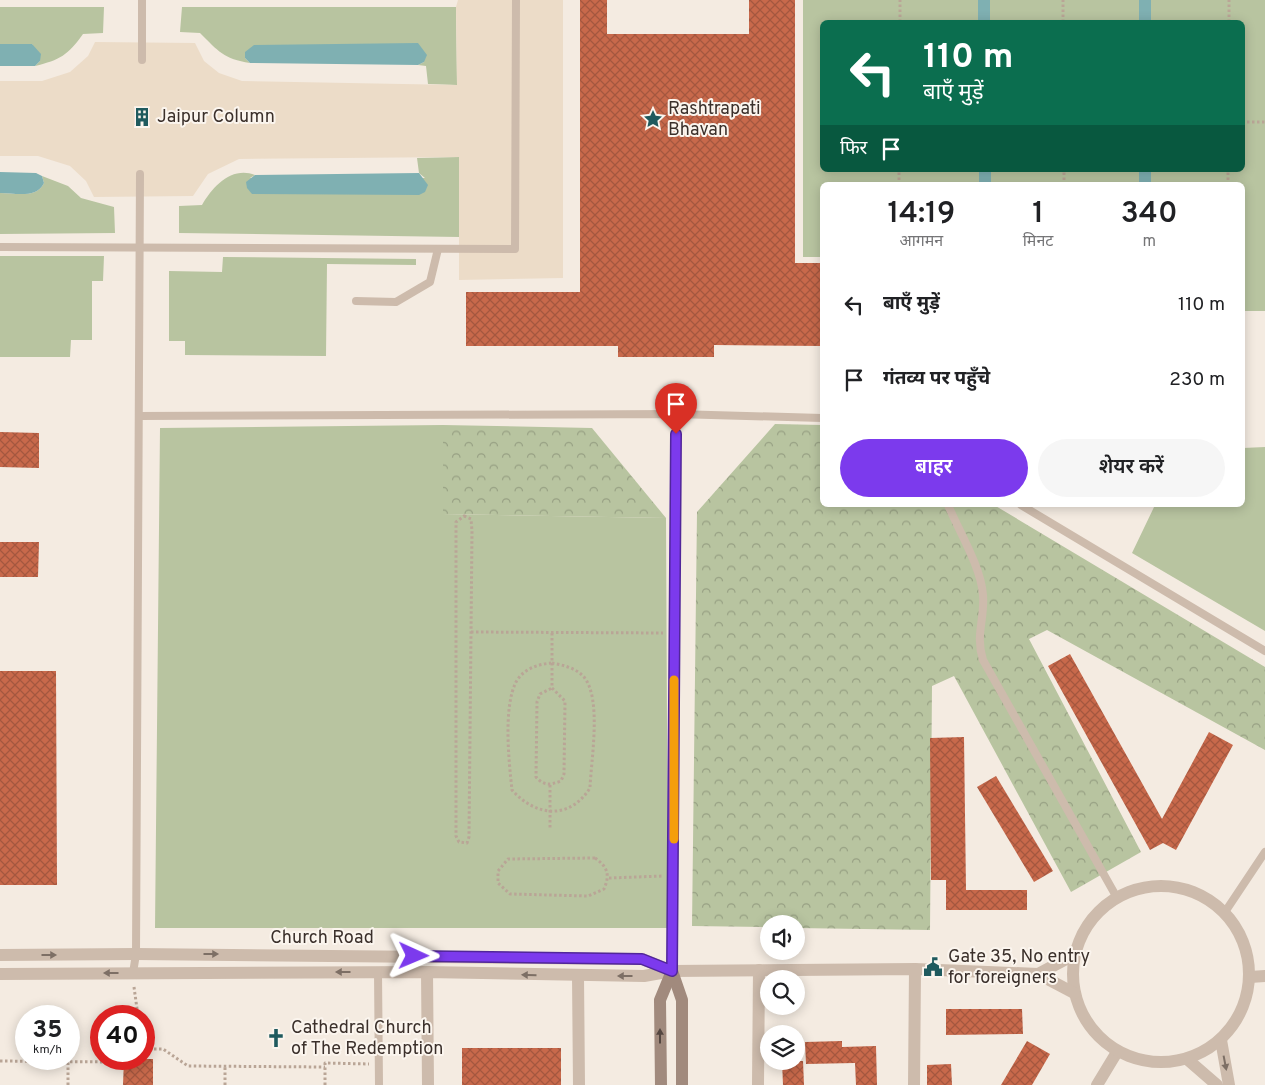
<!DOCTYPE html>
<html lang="hi">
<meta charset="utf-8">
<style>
body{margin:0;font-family:Overpass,"Noto Sans Devanagari",sans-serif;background:#f6f6f6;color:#202124;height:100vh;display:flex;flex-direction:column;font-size:19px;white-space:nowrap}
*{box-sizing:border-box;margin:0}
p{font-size:16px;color:#757577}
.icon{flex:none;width:28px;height:28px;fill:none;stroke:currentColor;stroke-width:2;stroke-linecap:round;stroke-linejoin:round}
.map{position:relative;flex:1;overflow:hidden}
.details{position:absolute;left:820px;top:182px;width:425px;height:325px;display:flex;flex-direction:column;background:#fff;border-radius:8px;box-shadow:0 2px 12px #0003}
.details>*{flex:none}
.top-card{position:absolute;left:820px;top:20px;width:425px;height:152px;border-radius:8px;box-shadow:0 2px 12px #0003;background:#0b6e4f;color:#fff;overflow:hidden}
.tools{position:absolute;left:760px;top:915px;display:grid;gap:10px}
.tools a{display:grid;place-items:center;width:45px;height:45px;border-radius:50%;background:#fff;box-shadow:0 2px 12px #0003;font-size:25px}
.speed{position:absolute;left:15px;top:1005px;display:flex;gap:10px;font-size:25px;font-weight:700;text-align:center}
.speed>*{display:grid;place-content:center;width:65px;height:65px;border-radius:50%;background:#fff;box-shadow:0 2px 12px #0003;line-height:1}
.speed small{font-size:12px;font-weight:400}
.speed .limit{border:8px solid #d22;background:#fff;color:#111}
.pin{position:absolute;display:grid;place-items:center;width:42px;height:42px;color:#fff;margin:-51px -21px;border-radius:50% 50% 50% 0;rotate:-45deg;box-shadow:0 0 5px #0007}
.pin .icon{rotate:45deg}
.me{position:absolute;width:55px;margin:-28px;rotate:91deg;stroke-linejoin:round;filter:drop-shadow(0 0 4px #0008)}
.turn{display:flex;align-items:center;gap:18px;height:105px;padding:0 20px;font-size:22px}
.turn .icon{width:65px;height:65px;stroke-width:2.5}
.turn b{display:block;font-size:35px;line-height:42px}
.then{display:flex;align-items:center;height:48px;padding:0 20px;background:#0003;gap:10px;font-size:19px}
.eta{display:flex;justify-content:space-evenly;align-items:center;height:85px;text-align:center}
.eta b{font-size:30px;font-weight:600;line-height:35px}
.cta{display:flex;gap:10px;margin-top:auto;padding:10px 20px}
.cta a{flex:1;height:58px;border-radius:30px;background:#7c3aed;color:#fff;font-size:20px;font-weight:600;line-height:58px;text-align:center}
.cta a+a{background:#f6f6f6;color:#202124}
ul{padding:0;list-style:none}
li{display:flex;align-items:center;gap:15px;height:75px;padding:0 20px}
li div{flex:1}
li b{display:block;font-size:19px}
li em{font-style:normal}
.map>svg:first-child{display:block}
.forest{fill:url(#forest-crowns)}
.green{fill:#b8c4a0;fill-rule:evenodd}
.plaza{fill:#ecdcc8}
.water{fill:#7fb0b2}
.building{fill:url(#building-cross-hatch)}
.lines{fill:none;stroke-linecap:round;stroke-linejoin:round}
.path{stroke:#b9a596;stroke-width:3;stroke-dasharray:2.5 2.5;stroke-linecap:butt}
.service{stroke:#cdbbac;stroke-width:8}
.minor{stroke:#cdbbac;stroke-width:12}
.tertiary{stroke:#cdbbac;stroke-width:12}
.secondary{stroke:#a18a7d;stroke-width:12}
.oneway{fill:#7d6f65}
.oneway2{fill:#544640}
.route-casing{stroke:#51269a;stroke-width:12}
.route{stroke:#7c3aed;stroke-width:9}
.slow{stroke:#f59e0b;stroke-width:9}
.labels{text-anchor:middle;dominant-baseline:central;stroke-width:4;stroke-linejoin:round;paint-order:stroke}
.poi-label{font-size:18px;fill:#3b302b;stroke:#fbf5ee;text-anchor:start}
.street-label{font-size:18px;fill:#3b302b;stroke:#fbf5ee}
</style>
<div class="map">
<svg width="1265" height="1085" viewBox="0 0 1265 1085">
<defs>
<pattern id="forest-crowns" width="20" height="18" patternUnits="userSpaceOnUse" patternTransform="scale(1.25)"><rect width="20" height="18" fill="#b8c4a0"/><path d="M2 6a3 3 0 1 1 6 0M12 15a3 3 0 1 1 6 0" fill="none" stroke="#97a083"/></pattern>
<pattern id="building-cross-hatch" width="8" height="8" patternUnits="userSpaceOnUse" patternTransform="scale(1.25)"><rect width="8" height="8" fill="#c8694b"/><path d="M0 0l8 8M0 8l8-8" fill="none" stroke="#a4573f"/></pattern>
</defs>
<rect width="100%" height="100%" fill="#f4ebe1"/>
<!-- forest -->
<g class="forest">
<path d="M775 424 822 425V505H994L1265 667V750L1047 630 1029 639 1141 852 1071 892 954 676 932 686 930 930 796 928V924H769V927L692 926 697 512Z"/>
<path d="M443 425 592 428 666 518 443 514Z"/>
</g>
<!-- green -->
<g class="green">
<path d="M803 0H1265V311H1243L1242 185H822V257H803ZM822 22H1242V170H822Z"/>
<path d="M0 7H104L103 33 83 34C68 55 60 60 35 66L40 61 32 44H0Z"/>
<path d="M182 7H456L457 85 428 84 426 66 418 65 424 62 245 58 250 63C224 59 218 51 200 33L180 32Z"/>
<path d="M459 157 460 237 179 233V206L202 205C213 186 232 166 255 175L250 178H425L419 173 417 158Z"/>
<path d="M42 176 68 186 81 198 114 207 115 233 0 234V193C15 193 37 199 44 183Z"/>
<path d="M0 256H104L103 281H92V340H71L70 357H0Z"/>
<path d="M223 257 416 259V265L327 264 326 356 185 355V341H169V271L222 272Z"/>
<path d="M443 425V514L666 518 668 928H155L160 428Z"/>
<path d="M1265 447V631L1132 553 1155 505H1242L1243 448Z"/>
</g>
<!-- plaza -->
<path class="plaza" d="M458 0H563V278L459 280V157L239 159 208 174 193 196 94 197 86 181 70 166 38 156H0V81H42L70 72 88 56 95 42 195 43 204 61 219 73 242 81 457 85 456 7Z"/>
<!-- water -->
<g class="water">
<rect x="978" y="0" width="12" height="22"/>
<rect x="1139" y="0" width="12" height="22"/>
<path d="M418 43 427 55 424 62 418 65 250 63 245 58V52L254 45Z"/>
<path d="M0 44H32L41 54 40 61 35 66H0Z"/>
<rect x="979" y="170" width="12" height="15"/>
<rect x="1139" y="170" width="12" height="15"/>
<path d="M0 172 36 173 42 176 44 183C37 199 15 193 0 193Z"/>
<path d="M419 173 428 185 425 192 419 195 252 194 247 188 246 182 255 175Z"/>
</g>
<!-- building -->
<g class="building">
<path d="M580 0H607V34H749V0H795V263H822V346L714 345V357H618V346H466V292H580Z"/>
<rect x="134" y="108" width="16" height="17"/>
<path d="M0 432 39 433V468L0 467Z"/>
<path d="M0 542H39L38 577H0Z"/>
<path d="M1070 654 1162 819 1209 732 1233 745 1176 850 1163 843 1150 850 1048 666Z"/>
<path d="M0 671H56L57 885H0Z"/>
<path d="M964 737 966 890H1027V910H946V880H931L930 738Z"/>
<path d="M996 776 1053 871 1034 882 977 787Z"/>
<path d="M946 1009H1022L1023 1034 946 1035Z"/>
<path d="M842 1041V1047L876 1046 877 1085H856L855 1063 806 1064 805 1042Z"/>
<path d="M1027 1041 1050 1054 1032 1085H1001Z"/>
<rect x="462" y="1048" width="99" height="37"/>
<path d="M124 1059H153V1085H123Z"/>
<path d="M782 1061H803L804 1085H783Z"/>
<path d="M951 1064 952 1085H927V1065Z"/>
</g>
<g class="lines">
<!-- path -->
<g class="path">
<path d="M900 22V0"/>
<path d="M1063 22V0"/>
<path d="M1229 22V0"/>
<path d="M1242 122H1265"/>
<path d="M899 185V170"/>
<path d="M1064 185V170"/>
<path d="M1228 185V170"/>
<path d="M464 516 471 519 472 531 469 837 467 843 459 842 456 836V522Z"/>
<path d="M471 632 663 633"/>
<path d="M552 633V688"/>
<path d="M552 663C563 665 576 668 584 677 602 699 591 760 590 788 569 821 535 816 512 790 509 762 503 708 516 682 523 669 538 664 552 663Z"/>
<path d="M552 688 565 701 564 774 561 781C550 785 544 786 536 777L537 702 540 694Z"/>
<path d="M550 785V830"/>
<path d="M595 858C608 867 610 875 604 889L588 896 510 894 498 883V871L508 859Z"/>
<path d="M609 878 663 876"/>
<path d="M134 987 138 1016"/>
<path d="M144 1049H163L188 1066 325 1067"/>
<path d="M0 1061 112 1062 115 1059"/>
<path d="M68 1085V1061"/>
<path d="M225 1085V1066"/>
<path d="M325 1085V1063L369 1064"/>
</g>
<!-- service -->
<g class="service">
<path d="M142 60V0"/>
<path d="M0 247 515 249 516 0"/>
<path d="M356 301 396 302 430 282 438 249"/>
<path d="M139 416 676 414 822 418"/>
<path d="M948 505C959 531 981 567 983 595 985 619 975 635 983 660L1116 896"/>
<path d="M1021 505 1265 651"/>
<path d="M1225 912 1265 852"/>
<path d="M672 971 676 414"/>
<path d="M378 972 379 1085"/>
<path d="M133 973 136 954 140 174"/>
</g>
<!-- minor -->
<g class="minor">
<path d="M427 972 428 1085"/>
<path d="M578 976 579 1085"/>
<path d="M1221 1040 1229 1085"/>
<path d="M1187 1059 1217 1085"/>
<path d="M758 1085 759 970"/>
<path d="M914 1085 915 969"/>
<path d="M1097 1085 1117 1052"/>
</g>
<!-- tertiary -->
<g class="tertiary">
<circle cx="1161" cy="974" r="88"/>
<path d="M0 955 136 954 642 959 672 971"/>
<path d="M0 974 427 972 644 976 672 971 915 969 1038 974 1074 993"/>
<path d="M1038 974 1072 956"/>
<path d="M1250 977 1265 976"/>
</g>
<!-- secondary -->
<g class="secondary">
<path d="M672 971 682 1000V1085"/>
<path d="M661 1085 660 1000 672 971"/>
</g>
</g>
<!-- one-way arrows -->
<defs><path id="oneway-solid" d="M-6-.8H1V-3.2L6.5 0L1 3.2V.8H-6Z" transform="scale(1.25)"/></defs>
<g class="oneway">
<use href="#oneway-solid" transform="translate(211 954)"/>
<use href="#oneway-solid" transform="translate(49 955)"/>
<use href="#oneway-solid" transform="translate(343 972) rotate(180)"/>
<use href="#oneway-solid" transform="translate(111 973) rotate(180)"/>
<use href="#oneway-solid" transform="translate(529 975) rotate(-179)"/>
<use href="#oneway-solid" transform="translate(625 976) rotate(180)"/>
<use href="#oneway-solid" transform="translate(1225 1063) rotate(79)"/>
</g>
<use class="oneway2" href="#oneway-solid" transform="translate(660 1036) rotate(-90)"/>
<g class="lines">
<!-- route casing -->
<g class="route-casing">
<path id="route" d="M414 956 642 959 672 971 676 434"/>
</g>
<!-- route -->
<use href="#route" class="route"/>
<!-- slow -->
<path class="slow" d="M674 839V680"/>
</g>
<!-- icons -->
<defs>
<g id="building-bare" transform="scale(1.5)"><path d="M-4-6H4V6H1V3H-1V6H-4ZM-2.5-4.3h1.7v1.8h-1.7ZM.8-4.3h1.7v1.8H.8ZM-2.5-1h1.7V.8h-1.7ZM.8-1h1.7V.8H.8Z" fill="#1f5a5e" stroke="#fbf5ee" stroke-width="2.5" paint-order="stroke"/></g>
<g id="sight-bare" transform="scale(1.5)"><path d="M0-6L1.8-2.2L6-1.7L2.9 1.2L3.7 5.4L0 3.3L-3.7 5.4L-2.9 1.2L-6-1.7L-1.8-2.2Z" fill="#1f5a5e" stroke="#fbf5ee" stroke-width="2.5" paint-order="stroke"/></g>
<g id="civic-bare" transform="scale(1.5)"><path d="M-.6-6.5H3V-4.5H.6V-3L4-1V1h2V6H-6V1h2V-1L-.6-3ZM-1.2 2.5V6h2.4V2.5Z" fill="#1f5a5e" stroke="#fbf5ee" stroke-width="2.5" paint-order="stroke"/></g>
<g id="church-bare" transform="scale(1.5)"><path d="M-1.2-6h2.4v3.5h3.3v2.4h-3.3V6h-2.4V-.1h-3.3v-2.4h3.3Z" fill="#1f5a5e" stroke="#fbf5ee" stroke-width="2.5" paint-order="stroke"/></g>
</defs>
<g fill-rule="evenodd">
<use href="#building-bare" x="142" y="117"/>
<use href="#sight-bare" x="653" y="119"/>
<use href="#civic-bare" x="933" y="967"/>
<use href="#church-bare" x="276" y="1038"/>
</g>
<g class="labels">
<!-- poi labels -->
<g class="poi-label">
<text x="668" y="109">Rashtrapati<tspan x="668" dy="21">Bhavan</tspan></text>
<text x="157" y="117">Jaipur Column</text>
<text x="948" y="957">Gate 35, No entry<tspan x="948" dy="21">for foreigners</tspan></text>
<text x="291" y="1028">Cathedral Church<tspan x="291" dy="21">of The Redemption</tspan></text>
</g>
<!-- street labels -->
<g class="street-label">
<text x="322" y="938">Church Road</text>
</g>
</g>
</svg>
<div class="tools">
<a><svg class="icon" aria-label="sound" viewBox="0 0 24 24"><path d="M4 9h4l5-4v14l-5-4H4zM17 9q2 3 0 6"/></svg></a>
<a><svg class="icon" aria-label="search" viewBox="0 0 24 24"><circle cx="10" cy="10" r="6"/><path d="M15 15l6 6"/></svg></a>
<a><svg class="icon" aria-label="layers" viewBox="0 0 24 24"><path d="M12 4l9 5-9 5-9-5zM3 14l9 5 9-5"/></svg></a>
</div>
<div class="speed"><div>35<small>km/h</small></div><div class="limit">40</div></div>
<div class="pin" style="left:676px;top:434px;background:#d93025"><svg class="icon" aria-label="arrive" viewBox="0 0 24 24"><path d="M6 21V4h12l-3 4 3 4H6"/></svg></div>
<svg class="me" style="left:414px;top:956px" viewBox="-20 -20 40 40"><path d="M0-17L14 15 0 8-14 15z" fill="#7c3aed" stroke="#fff" stroke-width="4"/></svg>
<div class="top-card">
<div class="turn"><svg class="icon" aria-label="left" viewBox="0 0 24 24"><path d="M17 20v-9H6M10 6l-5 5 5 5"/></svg><div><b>110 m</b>बाएँ मुड़ें</div></div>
<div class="then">फिर<svg class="icon" aria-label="arrive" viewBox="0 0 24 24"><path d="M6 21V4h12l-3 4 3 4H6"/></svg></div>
</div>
<section class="details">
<div class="eta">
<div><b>14:19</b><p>आगमन</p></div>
<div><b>1</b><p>मिनट</p></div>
<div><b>340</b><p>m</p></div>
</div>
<ul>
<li><svg class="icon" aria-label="left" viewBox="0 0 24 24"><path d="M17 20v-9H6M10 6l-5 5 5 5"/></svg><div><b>बाएँ मुड़ें</b></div><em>110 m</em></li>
<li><svg class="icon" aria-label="arrive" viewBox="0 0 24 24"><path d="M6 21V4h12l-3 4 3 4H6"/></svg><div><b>गंतव्य पर पहुँचे</b></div><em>230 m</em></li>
</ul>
<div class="cta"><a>बाहर</a><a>शेयर करें</a></div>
</section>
</div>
